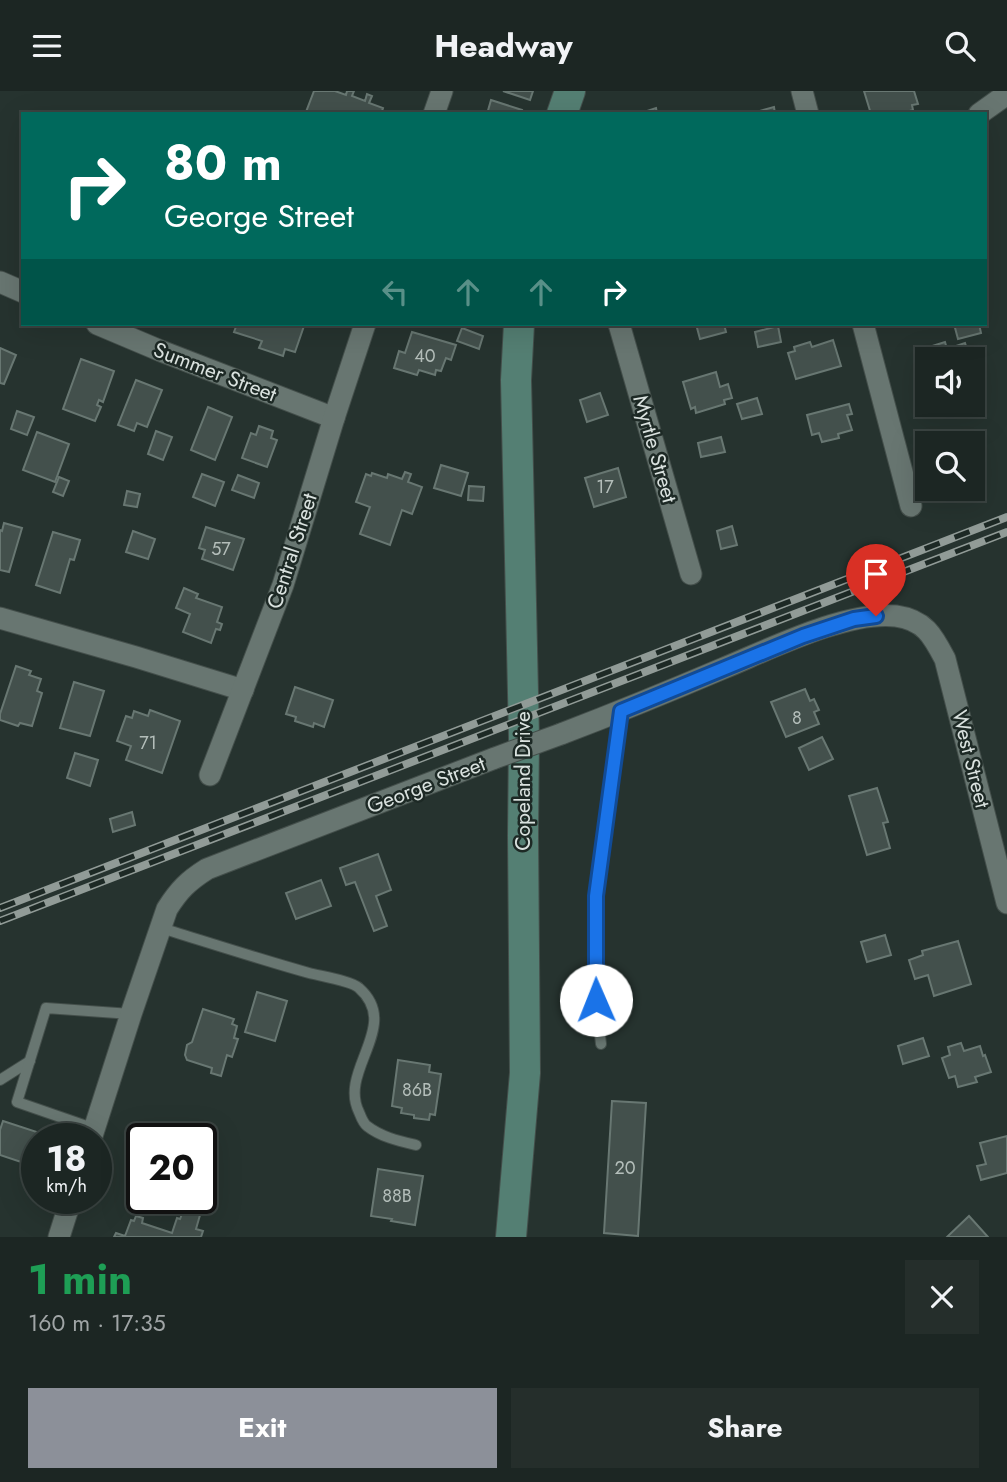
<!DOCTYPE html>
<meta charset="utf-8">
<style>
body{margin:0;font-family:Jost,sans-serif;background:#252e2b;color:#f1f3f6;height:100vh;display:flex;flex-direction:column;font-size:26px;white-space:nowrap}
*{box-sizing:border-box;margin:0}
p{font-size:23px;color:#a0a5a6}
.icon{flex:none;width:38px;height:38px;fill:none;stroke:currentColor;stroke-width:2;stroke-linecap:round;stroke-linejoin:round}
.map{position:relative;height:1146px;overflow:hidden}
.drawer{display:flex;flex-direction:column;background:#1c2623;flex:1}
.drawer>*{flex:none}
.hud{position:absolute;left:21px;top:21px;width:966px;height:214px;border-radius:0px;box-shadow:0 7px 28px #0002,0 0 0 2px #3a4341;background:#00695c;color:#fff;overflow:hidden}
.tools{position:absolute;left:915px;top:256px;display:grid;gap:14px}
.tools a{display:grid;place-items:center;width:70px;height:70px;border-radius:0px;background:#1c2623;box-shadow:0 7px 28px #0002,0 0 0 2px #3a4341;font-size:35px}
.speed{position:absolute;left:21px;top:1032px;display:flex;gap:14px;font-size:35px;font-weight:700;text-align:center}
.speed>*{display:grid;place-content:center;width:91px;height:91px;border-radius:50%;background:#1c2623;box-shadow:0 7px 28px #0002,0 0 0 2px #3a4341;line-height:1}
.speed small{font-size:18px;font-weight:400}
.speed .limit{border:4px solid #111;border-radius:10px;background:#fff;color:#111}
.pin{position:absolute;display:grid;place-items:center;width:60px;height:60px;color:#fff;margin:-72px -30px;border-radius:50% 50% 50% 0;rotate:-45deg;box-shadow:0 0 7px #0007}
.pin .icon{rotate:45deg}
.me{position:absolute;width:77px;margin:-38px;rotate:359deg;stroke-linejoin:round;filter:drop-shadow(0 0 5px #0008)}
.turn{display:flex;align-items:center;gap:24px;height:147px;padding:0 28px;font-size:32px}
.turn .icon{width:91px;height:91px;stroke-width:2.5}
.turn b{display:block;font-size:49px;line-height:60px}
.lanes{display:flex;align-items:center;height:66px;padding:0 28px;background:#0003;justify-content:center;gap:35px;direction:ltr}
.lanes .off{opacity:.35}
.round{display:grid;place-items:center;flex:none;width:74px;height:74px;border-radius:0px;background:#252e2b}
.head{display:flex;align-items:center;justify-content:space-between;height:119px;padding:0 28px}
h1{font-size:42px;font-weight:700;line-height:52px;color:#1e9e55}
.action{display:flex;gap:14px;margin-top:auto;padding:14px 28px}
.action a{flex:1;height:80px;border-radius:0px;background:#8c9099;color:#fff;font-size:28px;font-weight:700;line-height:80px;text-align:center}
.action a+a{background:#252e2b;color:#f1f3f6}
header{display:flex;justify-content:space-between;align-items:center;height:91px;padding:0 28px;background:#1c2623;font-size:32px;font-weight:700}
.map>svg:first-child{display:block}
.building{fill:#43504c;stroke:#687772;stroke-width:2}
.lines{fill:none;stroke-linecap:round;stroke-linejoin:round}
.service-casing{stroke:#444f4b;stroke-width:12}
.minor-casing{stroke:#444f4b;stroke-width:23}
.secondary-casing{stroke:#444f4b;stroke-width:32}
.service{stroke:#687671;stroke-width:10}
.minor{stroke:#687671;stroke-width:21}
.secondary{stroke:#547f73;stroke-width:30}
.rail-casing{stroke:#919b97;stroke-width:8}
.rail{stroke:#1d2925;stroke-width:5;stroke-dasharray:16;stroke-linecap:butt}
.minor-bridge-casing{stroke:#444f4b;stroke-width:23;stroke-linecap:butt}
.minor-bridge{stroke:#687671;stroke-width:21}
.route-casing{stroke:#114b97;stroke-width:18}
.route{stroke:#1a73e8;stroke-width:12}
.labels{text-anchor:middle;dominant-baseline:central;stroke-width:5;stroke-linejoin:round;paint-order:stroke}
.number-label{font-size:18px;fill:#b4beba}
.street-label{font-size:21px;fill:#dae2df;stroke:#1d2925}
</style>
<header><svg class="icon" aria-label="menu" viewBox="0 0 24 24"><path d="M4 6h16M4 12h16M4 18h16"/></svg>Headway<svg class="icon" aria-label="search" viewBox="0 0 24 24"><circle cx="10" cy="10" r="6"/><path d="M15 15l6 6"/></svg></header>
<div class="map">
<svg width="1007" height="1146" viewBox="0 0 1007 1146">
<rect width="100%" height="100%" fill="#26332f"/>
<!-- building -->
<g class="building">
<path d="M314 0H335L346 4 347 0H354L352 5 365 10 367 3 372 5 369 12 383 17 381 23H312L306 21Z"/>
<path d="M503 0H533L530 9Z"/>
<path d="M864 0H914L918 13 912 14 913 19 899 23H871Z"/>
<path d="M491 9 522 19 521 23H487Z"/>
<path d="M774 16 775 23H756V21Z"/>
<path d="M656 17 657 23H641V22Z"/>
<path d="M237 233H297L304 235 295 261 285 258 283 265 259 257 262 250 234 241Z"/>
<path d="M696 233H724L726 241 700 248Z"/>
<path d="M954 233H979L981 242 958 248Z"/>
<path d="M778 235 781 251 758 256 755 241Z"/>
<path d="M462 237 483 245 479 258 457 250Z"/>
<path d="M412 241 456 254 451 269 446 267 441 280 436 279 435 284 419 279 417 284 394 277 399 260 405 262Z"/>
<path d="M833 249 841 275 796 288 788 262 795 260 794 256 810 251 812 256Z"/>
<path d="M945 251 947 258 965 252 970 268H929L926 257Z"/>
<path d="M0 257 16 264 4 293 0 292Z"/>
<path d="M81 268 114 280 103 311 99 309 97 314 101 316 95 330 63 318Z"/>
<path d="M716 281 720 296 728 293 732 307 724 309 725 313 696 322 695 316 691 318 683 291Z"/>
<path d="M136 289 162 299 147 336 137 332 134 340 118 334Z"/>
<path d="M600 302 608 324 587 331 580 309Z"/>
<path d="M757 307 762 323 742 328 737 313Z"/>
<path d="M849 313 852 323 847 324 852 339 838 343 839 347 822 351 819 342 812 344 807 324Z"/>
<path d="M208 316 232 326 215 369 191 359Z"/>
<path d="M17 320 34 326 27 344 11 338Z"/>
<path d="M259 335 273 340 271 347 277 349 267 376 242 367 251 342 256 344Z"/>
<path d="M156 340 172 346 163 369 148 363Z"/>
<path d="M37 341 69 353 55 391 23 379Z"/>
<path d="M721 346 725 361 701 366 698 352Z"/>
<path d="M441 374 468 382 461 405 434 397Z"/>
<path d="M618 377 626 406 594 416 585 387Z"/>
<path d="M405 381 411 383 408 391 422 396 412 423 402 419 390 454 360 443 370 416 356 411 366 383 371 385 372 382 387 387 388 383 402 388Z"/>
<path d="M202 383 224 391 215 415 193 406Z"/>
<path d="M238 384 259 392 254 407 232 399Z"/>
<path d="M59 386 69 390 63 405 53 401Z"/>
<path d="M469 395 484 396 483 410 468 409Z"/>
<path d="M127 400 140 403 137 416 124 414Z"/>
<path d="M4 432 22 437 9 481 0 479V439L2 440Z"/>
<path d="M732 435 737 454 721 458 717 440Z"/>
<path d="M206 436 244 448 233 479 202 468 205 459 199 457Z"/>
<path d="M133 440 155 448 148 468 126 461Z"/>
<path d="M53 441 80 449 74 469 70 468 60 502 36 494Z"/>
<path d="M184 497 198 503 196 507 222 516 217 531 222 533 220 539 216 538 211 552 183 541 190 523 176 517Z"/>
<path d="M16 575 31 580 29 584 41 588 37 600 42 602 32 635 20 632 18 635 0 629V623Z"/>
<path d="M74 591 104 600 90 645 60 637Z"/>
<path d="M295 596 333 609 324 636 314 632 313 636 295 630 296 626 286 623Z"/>
<path d="M805 598 810 610 814 608 819 619 814 621 819 633 786 646 771 611Z"/>
<path d="M150 619 180 630 162 682 126 669 131 655 117 650 126 625 132 627 134 620 148 625Z"/>
<path d="M822 646 833 668 809 679 799 657Z"/>
<path d="M75 662 98 669 90 695 67 687Z"/>
<path d="M877 697 888 731 883 732 890 757 867 764 849 705Z"/>
<path d="M132 721 135 734 113 741 110 728Z"/>
<path d="M378 763 391 799 376 805 387 835 374 840 355 791 346 794 340 777Z"/>
<path d="M321 789 331 815 296 828 286 802Z"/>
<path d="M885 844 891 864 867 871 861 851Z"/>
<path d="M958 850 971 893 934 905 928 884 915 888 909 869 923 864 922 860Z"/>
<path d="M257 901 287 910 275 950 245 941Z"/>
<path d="M203 918 234 928 232 933 237 935 234 947 238 948 232 966 227 964 221 985 211 982 212 977 187 969 185 964 187 954 192 951Z"/>
<path d="M923 947 929 965 903 973 898 955Z"/>
<path d="M961 952 964 960 980 955 983 965 985 964 991 981 975 986 977 991 958 996 955 985 949 987 942 967 950 964 948 956Z"/>
<path d="M398 969 430 974 429 981 441 983 435 1024 430 1023 429 1029 414 1027V1024L401 1022 402 1017 392 1015Z"/>
<path d="M612 1010 646 1012 638 1145 604 1142Z"/>
<path d="M3 1030 43 1043 41 1048H37V1062L33 1075 0 1064V1039Z"/>
<path d="M1007 1045V1082L981 1089 977 1075 986 1073 980 1052Z"/>
<path d="M378 1078 423 1085 415 1134 391 1130 392 1128 371 1125Z"/>
<path d="M184 1118 200 1124 196 1138 203 1140 201 1146H114L116 1142 125 1145 131 1129 134 1130 136 1125 143 1127 142 1132 172 1142 177 1127 180 1128Z"/>
<path d="M969 1125 988 1146H947Z"/>
</g>
<g class="lines">
<!-- service casing -->
<g class="service-casing">
<g id="service">
<path d="M161 837C210 852 259 868 309 882 320 885 352 890 359 897 402 935 338 979 359 1021 361 1026 363 1032 367 1035 381 1046 399 1050 416 1054"/>
<path d="M601 953 596 909V805L621 620"/>
<path d="M0 989 30 970"/>
<path d="M95 1038 17 1011 46 917 131 923"/>
</g>
</g>
<!-- minor casing -->
<g class="minor-casing">
<g id="minor">
<path d="M802 0 808 23"/>
<path d="M434 23 442 0"/>
<path d="M979 23 1007 3"/>
<path d="M0 191 23 201"/>
<path d="M97 233 161 260 334 327"/>
<path d="M619 233 691 483"/>
<path d="M863 233 911 415"/>
<path d="M0 527 136 566 243 599"/>
<path d="M561 643C616 622 670 600 724 577 770 558 848 519 896 525 925 529 933 545 945 568L1007 812"/>
<path d="M210 684 283 494 334 327 365 233"/>
<path d="M91 1048 131 923 167 818C179 799 188 790 207 778L495 667"/>
<path d="M59 1146 71 1108"/>
</g>
</g>
<!-- secondary casing -->
<g class="secondary-casing">
<g id="secondary">
<path d="M562 23 570 0"/>
<path d="M511 1146 525 982 523 744 524 647 516 289 519 233"/>
</g>
</g>
<!-- service -->
<use href="#service" class="service"/>
<!-- minor -->
<use href="#minor" class="minor"/>
<!-- secondary -->
<use href="#secondary" class="secondary"/>
<!-- rail casing -->
<g class="rail-casing">
<g id="rail">
<path d="M0 817 1007 426"/>
<path d="M0 830 1007 441"/>
</g>
</g>
<!-- rail -->
<use href="#rail" class="rail"/>
<!-- minor-bridge casing -->
<g class="minor-bridge-casing">
<path id="minor-bridge" d="M495 667 561 643"/>
</g>
<!-- minor-bridge -->
<use href="#minor-bridge" class="minor-bridge"/>
</g>
<g class="lines">
<!-- route casing -->
<g class="route-casing">
<path id="route" d="M596 909V805L621 620 803 545 854 528 876 525"/>
</g>
<!-- route -->
<use href="#route" class="route"/>
</g>
<g class="labels">
<!-- number labels -->
<g class="number-label">
<text x="425" y="265">40</text>
<text x="605" y="396">17</text>
<text x="221" y="458">57</text>
<text x="797" y="627">8</text>
<text x="148" y="652">71</text>
<text x="417" y="999">86B</text>
<text x="625" y="1077">20</text>
<text x="397" y="1105">88B</text>
</g>
<!-- street labels -->
<g class="street-label">
<text transform="translate(215 281) rotate(21)">Summer Street</text>
<text transform="translate(655 358) rotate(74)">Myrtle Street</text>
<text transform="translate(292 460) rotate(-72)">Central Street</text>
<text transform="translate(971 668) rotate(76)">West Street</text>
<text transform="translate(523 690) rotate(-90)">Copeland Drive</text>
<text transform="translate(426 694) rotate(-21)">George Street</text>
</g>
</g>
</svg>
<div class="tools">
<a><svg class="icon" aria-label="sound" viewBox="0 0 24 24"><path d="M4 9h4l5-4v14l-5-4H4zM17 9q2 3 0 6"/></svg></a>
<a><svg class="icon" aria-label="search" viewBox="0 0 24 24"><circle cx="10" cy="10" r="6"/><path d="M15 15l6 6"/></svg></a>
</div>
<div class="speed"><div>18<small>km/h</small></div><div class="limit">20</div></div>
<div class="pin" style="left:876px;top:525px;background:#d93025"><svg class="icon" aria-label="arrive" viewBox="0 0 24 24"><path d="M6 21V4h12l-3 4 3 4H6"/></svg></div>
<svg class="me" style="left:596px;top:909px" viewBox="-20 -20 40 40"><circle r="19" fill="#fff"/><path d="M0-13L10 11 0 6-10 11z" fill="#1a73e8"/></svg>
<div class="hud">
<div class="turn"><svg class="icon" aria-label="right" viewBox="0 0 24 24"><path d="M7 20v-9h11M14 6l5 5-5 5"/></svg><div><b>80 m</b>George Street</div></div>
<div class="lanes"><svg class="icon off" aria-label="left" viewBox="0 0 24 24"><path d="M17 20v-9H6M10 6l-5 5 5 5"/></svg><svg class="icon off" aria-label="ahead" viewBox="0 0 24 24"><path d="M12 20V5M6 11l6-6 6 6"/></svg><svg class="icon off" aria-label="ahead" viewBox="0 0 24 24"><path d="M12 20V5M6 11l6-6 6 6"/></svg><svg class="icon" aria-label="right" viewBox="0 0 24 24"><path d="M7 20v-9h11M14 6l5 5-5 5"/></svg></div>
</div>
</div>
<section class="drawer">
<div class="head"><div><h1>1 min</h1><p>160 m · 17:35</p></div><a class="round"><svg class="icon" aria-label="close" viewBox="0 0 24 24"><path d="M6 6l12 12M18 6L6 18"/></svg></a></div>
<div class="action"><a>Exit</a><a>Share</a></div>
</section>
